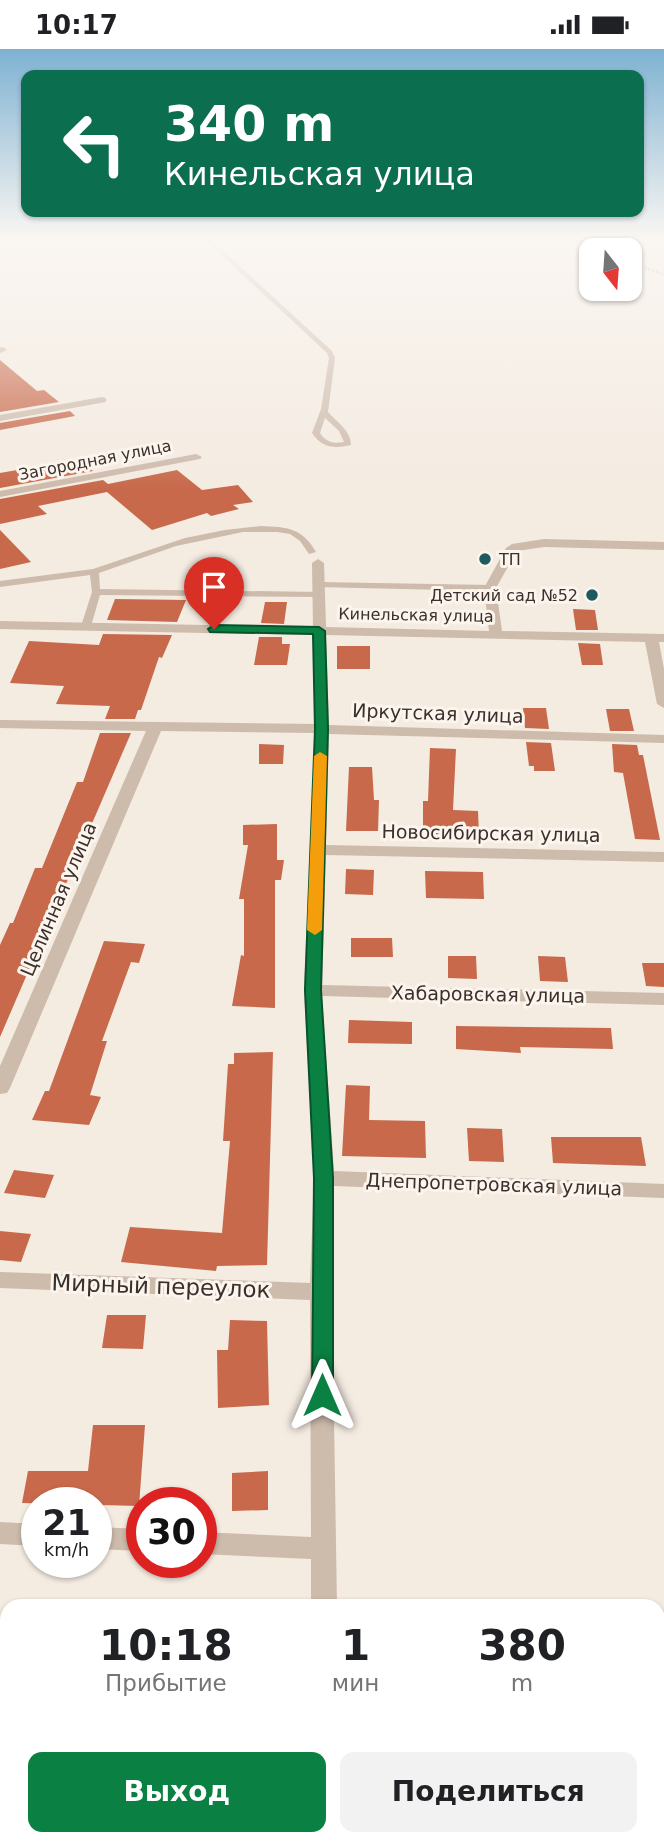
<!DOCTYPE html>
<html lang="ru">
<meta charset="utf-8">
<style>
body{margin:0;font-family:"DejaVu Sans",sans-serif;background:#f2f2f2;color:#202124;height:100vh;display:flex;flex-direction:column;font-size:26px;white-space:nowrap}
*{box-sizing:border-box;margin:0}
p{font-size:23px;color:#757577}
.icon{flex:none;width:38px;height:38px;fill:none;stroke:currentColor;stroke-width:2;stroke-linecap:round;stroke-linejoin:round}
.map{position:relative;flex:1;overflow:hidden}
.side{position:absolute;left:0px;top:1550px;width:665px;height:247px;display:flex;flex-direction:column;background:#fff;border-radius:21px 21px 0 0;box-shadow:0 2px 5px #0004}
.side>*{flex:none}
.hud{position:absolute;left:21px;top:21px;width:623px;height:147px;border-radius:14px;box-shadow:0 2px 5px #0004;background:#0b6e4f;color:#fff;overflow:hidden}
.needle{width:46px;rotate:163deg}
.buttons{position:absolute;left:579px;top:189px;display:grid;gap:14px}
.buttons a{display:grid;place-items:center;width:63px;height:63px;border-radius:14px;background:#fff;box-shadow:0 2px 5px #0004;font-size:35px}
.speed{position:absolute;left:21px;top:1438px;display:flex;gap:14px;font-size:35px;font-weight:700;text-align:center}
.speed>*{display:grid;place-content:center;width:91px;height:91px;border-radius:50%;background:#fff;box-shadow:0 2px 5px #0004;line-height:1}
.speed small{font-size:18px;font-weight:400}
.speed .limit{border:10px solid #d22;background:#fff;color:#111}
.pin{position:absolute;display:grid;place-items:center;width:60px;height:60px;color:#fff;margin:-72px -30px;border-radius:50% 50% 50% 0;rotate:-45deg;box-shadow:0 0 7px #0007}
.pin .icon{rotate:45deg}
.me{position:absolute;width:77px;margin:-38px;rotate:0deg;stroke-linejoin:round;filter:drop-shadow(0 0 5px #0008)}
.turn{display:flex;align-items:center;gap:24px;height:147px;padding:0 28px;font-size:32px}
.turn .icon{width:91px;height:91px;stroke-width:2.5}
.turn b{display:block;font-size:49px;line-height:60px}
.eta{display:flex;justify-content:space-evenly;align-items:center;height:119px;text-align:center}
.eta b{font-size:42px;font-weight:600;line-height:49px}
.cta{display:flex;gap:14px;margin-top:auto;padding:14px 28px}
.cta a{flex:1;height:80px;border-radius:14px;background:#0b8043;color:#fff;font-size:28px;font-weight:600;line-height:80px;text-align:center}
.cta a+a{background:#f2f2f2;color:#202124}
.status{display:flex;justify-content:space-between;align-items:center;height:49px;padding:0 35px;background:#fff;direction:ltr}
.status svg{height:19px;fill:currentColor}
.map>svg:first-child{display:block}
.building{fill:#c8694b}
.lines{fill:none;stroke-linecap:round;stroke-linejoin:round}
.path{stroke:#b9a596;stroke-width:2.5;stroke-dasharray:2 2;stroke-linecap:butt}
.service{fill:#cdbbac;fill-rule:evenodd}
.minor{fill:#cdbbac;fill-rule:evenodd}
.route{fill:#0b8043;stroke:#07532c;stroke-width:2}
.slow{fill:#f59e0b}
.poi-dot{fill:#1f5a5e;stroke:#fbf5ee;stroke-width:2.5}
.labels{text-anchor:middle;dominant-baseline:central;stroke-width:6;stroke-linejoin:round;paint-order:stroke}
.far-street-label{font-size:16px;fill:#3b302b;stroke:#fbf5ee}
.far-poi-label{font-size:16px;fill:#3b302b;stroke:#fbf5ee;text-anchor:start}
.street-label{font-size:19px;fill:#3b302b;stroke:#fbf5ee}
.near-street-label{font-size:23px;fill:#3b302b;stroke:#fbf5ee}
</style>
<div class="status"><b>10:17</b><svg viewBox="0 0 49 12"><path d="M0 12V9h3v3zM5 12V6h3v6zM10 12V3h3v9zM15 12V0h3v12zM26 1h20v11H26zM47 4h2v5h-2z"/></svg></div>
<div class="map">
<svg width="664" height="1797" viewBox="0 0 664 1797">
<rect width="100%" height="100%" fill="#f4ebe1"/>
<!-- building -->
<g class="building">
<path d="M0 311 37 342 44 341 59 353 0 363Z"/>
<path d="M70 362 75 367 0 381V374Z"/>
<path d="M79 410 93 422 0 439V424Z"/>
<path d="M177 421 202 441 238 436 253 453 233 456 239 460 211 467 207 464 152 481 107 443 38 457 47 465 0 475V450L103 431 108 435Z"/>
<path d="M0 481 31 513 0 520Z"/>
<path d="M115 550 186 551 177 573 107 571Z"/>
<path d="M265 553H287L284 575 261 574Z"/>
<path d="M573 560 595 561 598 581H576Z"/>
<path d="M103 585 172 586 162 609 159 608 141 661H138L135 670H105L110 657 56 655 64 637 10 634 29 592 99 596Z"/>
<path d="M259 588H282V595H290L287 616H254Z"/>
<path d="M578 594 600 595 603 616H582Z"/>
<rect x="337" y="597" width="33" height="23"/>
<path d="M523 659H546L549 680 525 679Z"/>
<path d="M606 660H629L634 682H610Z"/>
<path d="M100 684H131L0 988V896L10 874H13L35 819H42L77 733H83Z"/>
<path d="M526 693 551 694 555 722H534V717H529Z"/>
<path d="M259 695 284 696 283 715H259Z"/>
<path d="M612 695 637 696 639 706H643L660 791 635 790 623 724 614 723Z"/>
<path d="M430 699 456 700 453 761 478 762 479 786 423 785V752H428Z"/>
<path d="M349 718H372L374 751H379L378 782H346Z"/>
<path d="M277 775V811H284L281 831H275V959L232 957 241 906 244 907V850H239L248 796H243V776Z"/>
<path d="M346 820 374 821 373 846 345 845Z"/>
<path d="M425 822 483 823 484 850 426 849Z"/>
<path d="M351 889H392L393 908H351Z"/>
<path d="M104 892 145 895 139 914 131 913 102 992H107L90 1046 101 1048 89 1076 32 1071 45 1042H49Z"/>
<path d="M448 907H476L477 930 448 929Z"/>
<path d="M538 907 565 908 568 933 540 932Z"/>
<path d="M642 914H664V938L646 937Z"/>
<path d="M349 971 412 973V995L348 994Z"/>
<path d="M456 977 611 979 613 1000 520 998 521 1004 456 1000Z"/>
<path d="M273 1003 267 1216 217 1217 216 1222 121 1213 130 1178 222 1184 230 1092H223L228 1015H234V1004Z"/>
<path d="M346 1036 370 1037 369 1071 425 1072 426 1109 342 1107Z"/>
<path d="M467 1079 502 1080 504 1113 469 1112Z"/>
<path d="M551 1088H641L646 1117 553 1114Z"/>
<path d="M14 1121 54 1126 45 1149 4 1144Z"/>
<path d="M0 1182 31 1185 21 1213 0 1211Z"/>
<path d="M107 1266H146L143 1300 102 1299Z"/>
<path d="M230 1271 267 1272 269 1356 218 1359 217 1301H228Z"/>
<path d="M93 1376H145L139 1457 22 1454 28 1422H88Z"/>
<path d="M268 1422V1461L232 1462V1424Z"/>
</g>
<g class="lines">
<!-- path -->
<g class="path">
<path d="M570 189 602 201"/>
<path d="M630 212 664 226"/>
</g>
<!-- service -->
<g class="service">
<path d="M203 189H209L332 302 335 309 328 363C337 373 351 382 351 396 334 400 322 399 312 384L321 360 329 309 327 304ZM325 369 339 382 344 393C333 395 326 393 320 384Z"/>
<path d="M261 477C288 478 302 479 316 503L309 505 300 492 290 485 277 483H243L176 497 99 524 100 540 320 543 325 546 323 548 100 546 91 577 86 580 81 577 92 543 90 526 0 538V532L93 520 185 489 225 481Z"/>
<path d="M319 533 490 536 494 539 490 542 316 538V534Z"/>
<rect x="604" y="1790" width="20" height="7"/>
</g>
<!-- minor -->
<g class="minor">
<path d="M0 298 5 299 7 301 0 304Z"/>
<path d="M102 348 106 349V353L0 372V366Z"/>
<path d="M196 405 202 408 200 410 0 448V442Z"/>
<path d="M544 490 664 493V501L544 498 517 502 496 539 502 582 664 585V593H659L664 620V659L657 655 645 593 326 586 329 676 664 686V694L329 685 326 796 664 803V813L326 806 322 936 664 944V956L322 947 334 1122 664 1135V1149L334 1137 332 1243 337 1558H311V1510L201 1505V1483L311 1488 310 1251 0 1239V1223L310 1234 314 1129 304 941 315 684 161 682 10 1039 7 1044 0 1045V1017L146 682 0 679V671L315 675 313 586 0 580V572L313 578 312 514 318 510 324 514 326 578 489 582 484 539 506 499 512 495Z"/>
<path d="M0 1473 37 1475V1497L0 1495Z"/>
<path d="M96 1478 142 1480V1502L96 1500Z"/>
<path d="M311 1790H341L342 1797H312Z"/>
</g>
</g>
<!-- sky -->
<linearGradient id="sky" x2="0" y2="1"><stop stop-color="#7eb2d2"/><stop offset="0.43" stop-color="#faf6f2"/><stop offset="1" stop-color="#faf6f2" stop-opacity="0"/></linearGradient>
<rect width="664" height="440" fill="url(#sky)"/>
<!-- route -->
<path class="route" d="M214 576 319 578 325 582 328 680 321 941 333 1129V1346L330 1352 322 1354 315 1352 312 1346 314 1129 305 941 315 680 313 585 210 583 208 580Z"/>
<!-- slow -->
<path class="slow" d="M320 703 327 707 322 881 315 886 307 881 314 707Z"/>
<!-- markers -->
<g class="poi-dot">
<circle cx="485" cy="510" r="7"/>
<circle cx="592" cy="546" r="7"/>
</g>
<g class="labels">
<!-- far-street labels -->
<g class="far-street-label">
<text transform="translate(95 411) rotate(-11)">Загородная улица</text>
<text transform="translate(416 566) rotate(1)">Кинельская улица</text>
</g>
<!-- far-poi labels -->
<g class="far-poi-label">
<text x="499" y="510">ТП</text>
<text x="578" y="546" text-anchor="end">Детский сад №52</text>
</g>
<!-- street labels -->
<g class="street-label">
<text transform="translate(438 664) rotate(2)">Иркутская улица</text>
<text transform="translate(491 784) rotate(1)">Новосибирская улица</text>
<text transform="translate(58 850) rotate(-67)">Целинная улица</text>
<text transform="translate(488 945) rotate(1)">Хабаровская улица</text>
<text transform="translate(494 1135) rotate(2)">Днепропетровская улица</text>
</g>
<!-- near-street labels -->
<g class="near-street-label">
<text transform="translate(161 1237) rotate(2)">Мирный переулок</text>
</g>
</g>
</svg>
<div class="buttons">
<a><svg class="needle" viewBox="-14 -14 28 28"><path d="M0-13l5 13h-10z" fill="#e53935"/><path d="M0 13l5-13h-10z" fill="#757577"/></svg></a>
</div>
<div class="speed"><div>21<small>km/h</small></div><div class="limit">30</div></div>
<div class="pin" style="left:214px;top:580px;background:#d93025"><svg class="icon" aria-label="arrive" viewBox="0 0 24 24"><path d="M6 21V4h12l-3 4 3 4H6"/></svg></div>
<svg class="me" style="left:322px;top:1346px" viewBox="-20 -20 40 40"><path d="M0-17L14 15 0 8-14 15z" fill="#0b8043" stroke="#fff" stroke-width="4"/></svg>
<div class="hud">
<div class="turn"><svg class="icon" aria-label="left" viewBox="0 0 24 24"><path d="M17 20v-9H6M10 6l-5 5 5 5"/></svg><div><b>340 m</b>Кинельская улица</div></div>
</div>
<section class="side">
<div class="eta">
<div><b>10:18</b><p>Прибытие</p></div>
<div><b>1</b><p>мин</p></div>
<div><b>380</b><p>m</p></div>
</div>
<div class="cta"><a>Выход</a><a>Поделиться</a></div>
</section>
</div>
